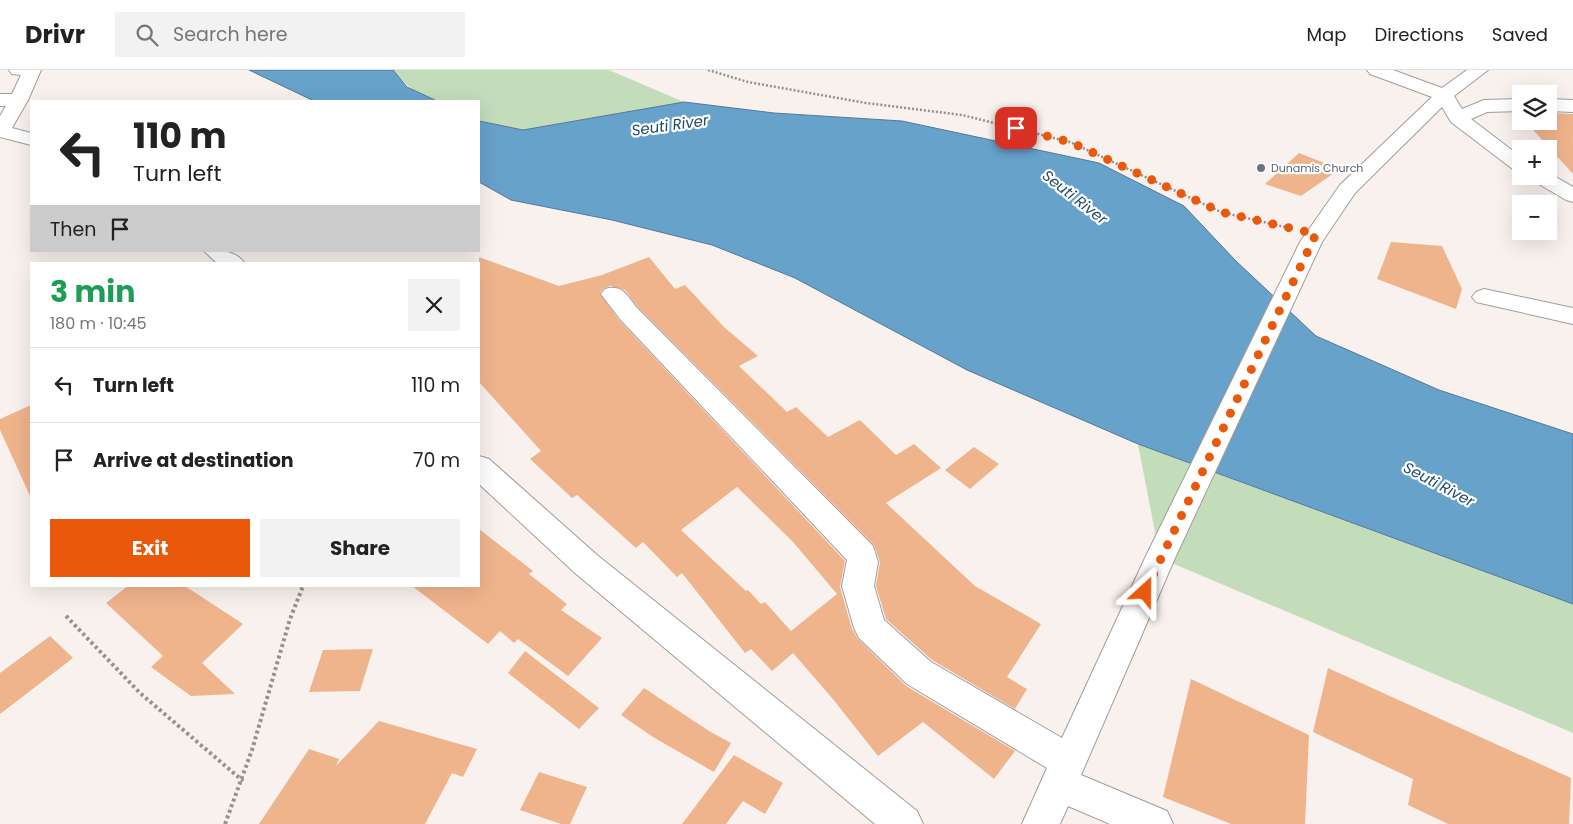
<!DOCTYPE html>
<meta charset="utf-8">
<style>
body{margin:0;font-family:Poppins,sans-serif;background:#f2f2f2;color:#222;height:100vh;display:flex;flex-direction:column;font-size:19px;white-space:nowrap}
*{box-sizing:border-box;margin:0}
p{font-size:16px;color:#767676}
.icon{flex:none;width:28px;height:28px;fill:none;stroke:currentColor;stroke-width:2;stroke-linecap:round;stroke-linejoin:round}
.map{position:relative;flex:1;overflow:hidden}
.details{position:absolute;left:30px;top:192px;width:450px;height:325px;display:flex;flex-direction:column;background:#fff;border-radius:0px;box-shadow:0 5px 20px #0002}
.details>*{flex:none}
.hud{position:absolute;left:30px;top:30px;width:450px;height:152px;border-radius:0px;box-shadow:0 5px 20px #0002;background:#fff;color:#222;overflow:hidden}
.buttons{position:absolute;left:1512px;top:15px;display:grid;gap:10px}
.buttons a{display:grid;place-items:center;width:45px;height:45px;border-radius:0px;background:#fff;box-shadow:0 5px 20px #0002;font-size:25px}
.pin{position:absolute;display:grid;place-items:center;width:42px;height:42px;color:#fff;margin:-21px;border-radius:10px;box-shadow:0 2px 8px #0006}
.me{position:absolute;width:55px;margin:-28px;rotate:24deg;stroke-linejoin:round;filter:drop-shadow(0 0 4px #0008)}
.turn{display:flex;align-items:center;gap:18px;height:105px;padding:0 20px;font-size:22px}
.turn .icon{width:65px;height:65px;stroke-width:2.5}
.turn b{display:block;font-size:35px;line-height:42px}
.then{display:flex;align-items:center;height:48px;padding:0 20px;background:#0003;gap:10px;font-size:19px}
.round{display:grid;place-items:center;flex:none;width:52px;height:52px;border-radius:0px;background:#f2f2f2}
.headline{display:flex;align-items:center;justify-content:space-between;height:85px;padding:0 20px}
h1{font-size:30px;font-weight:700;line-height:38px;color:#1e9e55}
.button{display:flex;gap:10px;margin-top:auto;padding:10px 20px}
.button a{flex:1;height:58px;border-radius:0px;background:#ea580c;color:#fff;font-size:20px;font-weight:700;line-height:58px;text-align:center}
.button a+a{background:#f2f2f2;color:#222}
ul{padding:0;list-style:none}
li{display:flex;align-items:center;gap:15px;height:75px;padding:0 20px;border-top:1px solid #e0e0e0}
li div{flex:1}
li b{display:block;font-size:19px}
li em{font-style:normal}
header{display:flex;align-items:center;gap:30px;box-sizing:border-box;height:70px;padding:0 25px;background:#fff;border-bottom:1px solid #e0e0e0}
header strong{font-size:24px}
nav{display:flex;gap:28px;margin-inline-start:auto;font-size:18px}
.search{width:350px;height:45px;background:#f2f2f2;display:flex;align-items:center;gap:12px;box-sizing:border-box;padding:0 18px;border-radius:0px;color:#767676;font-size:19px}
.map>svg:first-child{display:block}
.green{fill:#c3dcb9}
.water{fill:#67a2cb;stroke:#527a97}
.building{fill:#f0b48d;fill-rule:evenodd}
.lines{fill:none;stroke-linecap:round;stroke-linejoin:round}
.minor-casing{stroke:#a39d99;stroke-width:2}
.path-far1{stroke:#96918e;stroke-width:2.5;stroke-dasharray:2 2;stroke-linecap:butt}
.path{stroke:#96918e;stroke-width:4;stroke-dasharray:3 3;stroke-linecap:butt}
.minor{fill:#fff;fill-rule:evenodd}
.route{stroke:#ea580c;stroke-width:9;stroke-dasharray:0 16.2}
.worship-dot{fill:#6b7280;stroke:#fff;stroke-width:2}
.labels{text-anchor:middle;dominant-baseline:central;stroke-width:4.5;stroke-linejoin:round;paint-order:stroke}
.far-worship-label{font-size:11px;fill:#5b616d;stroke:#fff;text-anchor:start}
.water-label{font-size:15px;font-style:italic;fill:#1f4c6a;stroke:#fff}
</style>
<header>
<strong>Drivr</strong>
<div class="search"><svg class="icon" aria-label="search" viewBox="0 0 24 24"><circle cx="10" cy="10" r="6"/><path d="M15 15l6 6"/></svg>Search here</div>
<nav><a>Map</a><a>Directions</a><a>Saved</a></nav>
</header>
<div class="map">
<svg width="1573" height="754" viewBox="0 0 1573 754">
<rect width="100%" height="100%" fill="#f8f1ed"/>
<!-- green -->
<g class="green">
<path d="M393 0H609L684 32 523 60 479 51V31C438 31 421 34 393 0Z"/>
<path d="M1138 374 1573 534V663L1160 488Z"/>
</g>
<!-- water -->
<g class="water">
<path d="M249 0H393L407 17 437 31H314Z"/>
<path d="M684 32 774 43 902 51 1099 93 1184 136 1236 191 1316 266 1439 320 1573 364V534L1138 374 967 300 795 208 712 175 612 150 511 130 479 112V51L523 60Z"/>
</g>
<!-- building -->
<g class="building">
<path d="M1549 43 1573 44V104L1525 51H1549Z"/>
<path d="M1299 83 1340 99 1301 126 1265 114Z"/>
<path d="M1391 172 1442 176 1462 219 1456 239 1377 209Z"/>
<path d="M479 187 559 216 602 205 649 187 675 219 685 215 724 257 758 286 739 296 787 342 796 337 828 367 860 350 896 385 914 374 941 398 886 433 975 516 1041 554 1007 607 1027 619 1015 639 932 590 886 549 876 516 880 492 874 475 637 236 625 220 610 216 604 218 600 223 619 250 845 491 840 517 852 559 858 569 906 616 1015 681 994 709 923 652 878 686 832 628 793 583 772 601 751 579 745 583 682 503 677 507 643 472 636 478 577 425 572 428 530 389 541 381 479 312ZM737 417 793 472 837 524 791 561 765 532 761 534 748 520 746 521 681 460Z"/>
<path d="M31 335V428L0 360V349Z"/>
<path d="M974 377 999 394 970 419 945 400Z"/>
<path d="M479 459 533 501 529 504 567 534 561 540 602 568 568 606 518 569 514 573 500 561 488 574 412 516H479Z"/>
<path d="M128 516H185L243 554 202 593 235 624 191 626 151 597 163 586 106 533Z"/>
<path d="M50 566 73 588 0 644V603Z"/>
<path d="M373 579 360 621 309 622 323 580Z"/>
<path d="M525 581 599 638 579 659 508 603Z"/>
<path d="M1328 598 1571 708 1569 754H1448L1408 735 1413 709 1313 662Z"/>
<path d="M1191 609 1309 665 1305 754H1231L1163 727Z"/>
<path d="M644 618 709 661 731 673 714 702 653 667 621 645Z"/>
<path d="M379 651 477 679 463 707 452 703 425 754H259L309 679 339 689 336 696Z"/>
<path d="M734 685 783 713 765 744 743 731 726 754H682Z"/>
<path d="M539 702 587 717 570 754H561L520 740Z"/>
</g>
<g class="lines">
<!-- minor casing -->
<g class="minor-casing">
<g id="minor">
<path d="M9 0H41L28 30 12 58 31 63V75L0 67V46L6 36H0V24H12L21 5 12 4Z"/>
<path d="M1367 0H1393L1442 18 1467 0H1488L1454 26 1462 39 1484 30 1521 29V41L1487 42 1471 49 1521 87V102L1514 100 1451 52 1442 37 1355 123 1322 172 1175 488 1081 705 1167 741 1173 754H1110L1068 736 1060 754H1022L1047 698 907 614 859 568 854 558 842 516 847 490 620 249 601 224 605 219C622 214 627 225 636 237L873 476 878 492 874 516 884 550 931 592 1062 668 1145 488 1300 172 1340 115 1432 27 1370 4Z"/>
<path d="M1549 29 1573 30V42L1549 41Z"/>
<path d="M1549 103 1573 117V132L1566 130 1532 110 1529 106H1549Z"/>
<path d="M204 181C220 181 235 179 245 194H218Z"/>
<path d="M1484 219 1573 238V254L1476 232 1472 227 1476 222Z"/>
<path d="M479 386 489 389 597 485 917 741 923 754H875L575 503 479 414Z"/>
</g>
</g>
<!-- path-far1 -->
<path class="path-far1" d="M708 0 748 12 866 33 962 45 1070 72 1221 142 1285 157"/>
<!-- path -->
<g class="path">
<path d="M66 546 140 623 243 711"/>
<path d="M225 754 252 680 290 549 303 516"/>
</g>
<!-- minor -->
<use href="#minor" class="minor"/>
</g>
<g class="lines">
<!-- route -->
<path class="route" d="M1016 58 1070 72 1221 142 1316 164 1145 522"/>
</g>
<!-- markers -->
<circle class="worship-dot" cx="1261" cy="98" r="5"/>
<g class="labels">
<!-- far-worship labels -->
<g class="far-worship-label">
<text x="1271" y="98">Dunamis Church</text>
</g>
<!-- water labels -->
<g class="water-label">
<text transform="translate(670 55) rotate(-8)">Seuti River</text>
<text transform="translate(1075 127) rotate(38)">Seuti River</text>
<text transform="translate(1439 414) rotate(28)">Seuti River</text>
</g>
</g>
</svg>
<div class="buttons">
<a><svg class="icon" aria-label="layers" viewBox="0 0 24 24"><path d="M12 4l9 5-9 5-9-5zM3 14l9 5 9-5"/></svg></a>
<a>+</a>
<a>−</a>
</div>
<div class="pin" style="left:1016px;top:58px;background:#d93025"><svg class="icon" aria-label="arrive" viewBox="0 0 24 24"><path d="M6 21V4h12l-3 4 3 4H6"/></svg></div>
<svg class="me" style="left:1145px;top:522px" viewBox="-20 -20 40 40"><path d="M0-17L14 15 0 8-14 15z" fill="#ea580c" stroke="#fff" stroke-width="4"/></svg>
<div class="hud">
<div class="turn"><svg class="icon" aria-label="left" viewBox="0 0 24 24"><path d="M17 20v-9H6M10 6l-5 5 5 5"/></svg><div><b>110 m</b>Turn left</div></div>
<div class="then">Then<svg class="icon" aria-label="arrive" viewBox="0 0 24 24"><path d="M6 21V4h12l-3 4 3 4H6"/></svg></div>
</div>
<section class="details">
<div class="headline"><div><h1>3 min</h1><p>180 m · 10:45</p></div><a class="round"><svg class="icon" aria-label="close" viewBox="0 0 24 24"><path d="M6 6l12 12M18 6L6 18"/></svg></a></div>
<ul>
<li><svg class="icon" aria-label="left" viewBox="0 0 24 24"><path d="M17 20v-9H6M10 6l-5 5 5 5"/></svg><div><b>Turn left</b></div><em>110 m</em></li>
<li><svg class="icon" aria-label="arrive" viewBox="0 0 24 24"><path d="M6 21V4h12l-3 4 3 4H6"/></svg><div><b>Arrive at destination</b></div><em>70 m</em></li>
</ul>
<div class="button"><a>Exit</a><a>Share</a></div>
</section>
</div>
